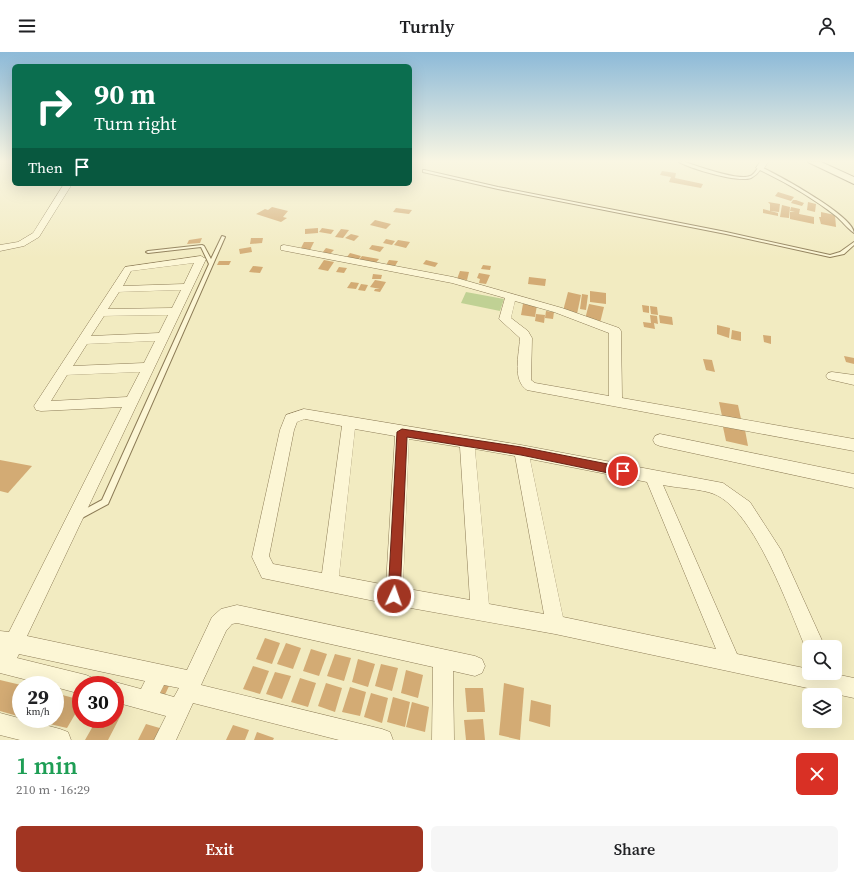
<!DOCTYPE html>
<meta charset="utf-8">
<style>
body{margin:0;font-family:"Source Serif 4",serif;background:#f6f6f6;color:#202124;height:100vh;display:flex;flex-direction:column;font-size:15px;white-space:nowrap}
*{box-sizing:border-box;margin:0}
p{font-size:13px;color:#757577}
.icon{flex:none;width:22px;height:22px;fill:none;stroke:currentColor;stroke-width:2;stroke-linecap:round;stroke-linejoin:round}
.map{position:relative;height:688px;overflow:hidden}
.side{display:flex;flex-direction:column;background:#fff;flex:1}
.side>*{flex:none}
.hud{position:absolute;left:12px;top:12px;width:400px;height:122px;border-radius:6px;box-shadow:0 4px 16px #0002;background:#0b6e4f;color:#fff;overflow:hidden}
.buttons{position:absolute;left:802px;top:588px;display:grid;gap:8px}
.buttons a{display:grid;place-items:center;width:40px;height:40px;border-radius:6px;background:#fff;box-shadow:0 4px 16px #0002;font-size:20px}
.speed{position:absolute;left:12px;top:624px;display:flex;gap:8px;font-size:20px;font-weight:700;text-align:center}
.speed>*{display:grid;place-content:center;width:52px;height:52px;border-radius:50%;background:#fff;box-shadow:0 4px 16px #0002;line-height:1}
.speed small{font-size:10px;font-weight:400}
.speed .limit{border:6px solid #d22;background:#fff;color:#111}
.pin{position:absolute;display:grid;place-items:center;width:34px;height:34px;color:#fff;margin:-17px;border:2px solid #fff;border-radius:50%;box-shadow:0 1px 4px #0007}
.me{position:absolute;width:44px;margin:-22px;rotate:3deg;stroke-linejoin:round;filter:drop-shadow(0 0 3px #0008)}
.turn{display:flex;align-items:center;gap:14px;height:84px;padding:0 16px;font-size:18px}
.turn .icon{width:52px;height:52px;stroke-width:2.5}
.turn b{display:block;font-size:28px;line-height:34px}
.then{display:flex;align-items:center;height:38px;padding:0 16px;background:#0003;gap:8px;font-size:15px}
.round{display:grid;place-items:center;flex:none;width:42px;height:42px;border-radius:6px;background:#f6f6f6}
.overview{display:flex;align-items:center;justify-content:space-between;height:68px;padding:0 16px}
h1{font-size:24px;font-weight:600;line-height:30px;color:#1e9e55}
.primary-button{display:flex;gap:8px;margin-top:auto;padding:8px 16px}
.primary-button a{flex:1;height:46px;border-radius:6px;background:#a13522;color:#fff;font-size:16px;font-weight:600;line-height:46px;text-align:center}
.primary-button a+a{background:#f6f6f6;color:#202124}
header{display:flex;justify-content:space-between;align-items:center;height:52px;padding:0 16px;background:#fff;font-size:18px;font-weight:600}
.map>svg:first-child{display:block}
.green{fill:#c0d194}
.building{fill:#d3ab74}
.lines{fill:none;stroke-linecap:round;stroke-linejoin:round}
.lane-casing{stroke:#8d7c57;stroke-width:2}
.street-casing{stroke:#8d7c57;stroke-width:1}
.secondary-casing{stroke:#6f5d3a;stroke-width:2}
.lane{fill:#fcf6d5;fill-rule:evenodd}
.street{fill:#fcf6d5;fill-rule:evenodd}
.secondary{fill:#fcf6d5;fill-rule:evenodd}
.route{fill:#a13522;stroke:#692216}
</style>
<header><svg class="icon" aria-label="menu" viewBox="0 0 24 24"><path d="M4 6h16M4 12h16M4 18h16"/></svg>Turnly<svg class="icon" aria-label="person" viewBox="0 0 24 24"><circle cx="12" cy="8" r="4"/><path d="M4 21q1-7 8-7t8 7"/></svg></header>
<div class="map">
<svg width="854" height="688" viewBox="0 0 854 688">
<rect width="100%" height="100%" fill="#f2ebc1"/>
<!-- green -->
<path class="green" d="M466 240 504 247 500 259 461 251Z"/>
<!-- building -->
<g class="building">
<path d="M662 119 676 121 675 126 703 132 701 136 669 130 671 125 660 123Z"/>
<path d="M778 140 794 145 791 149 775 144Z"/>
<path d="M793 148H796L804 151 802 154 791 151Z"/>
<path d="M768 150 780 152 779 160 770 159V152Z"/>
<path d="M808 150 816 152 815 160 807 158Z"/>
<path d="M782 153 790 155 789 166 780 165Z"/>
<path d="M272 155 288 159 283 165 287 166 281 170 256 162 265 157 268 158Z"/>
<path d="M791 155 800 157 799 162 814 165V172L790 167V160H795L790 159Z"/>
<path d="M396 156 412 158 409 162 393 160Z"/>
<path d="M763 157 778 161V164L763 161Z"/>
<path d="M821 160 835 163 836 175 821 172 819 165H821Z"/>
<path d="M375 168 391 172 386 177 370 173Z"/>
<path d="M318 176V181L305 182V177Z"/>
<path d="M322 176 334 178 331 182 319 180Z"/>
<path d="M341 177 349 178 343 186 335 185Z"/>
<path d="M351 182 359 184 354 189 345 186Z"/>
<path d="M202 186 200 191 187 192 189 188Z"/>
<path d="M251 186H263L262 191 250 192Z"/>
<path d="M386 187 395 189 392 193 383 191Z"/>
<path d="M398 188 410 190 406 196 394 193Z"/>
<path d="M304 190H314L310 198H300Z"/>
<path d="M372 193 384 195 380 200 369 197Z"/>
<path d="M251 195 252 200 240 202 239 197Z"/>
<path d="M326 196 334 198 329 203 322 201Z"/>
<path d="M350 201 361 204 358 208 347 205Z"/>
<path d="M362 204 379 207 374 213 357 210Z"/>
<path d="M324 208 334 210 328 219 318 217Z"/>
<path d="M389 208 398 209 395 214 386 213Z"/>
<path d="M426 208 438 211 435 215 423 212Z"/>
<path d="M219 209H231L229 213H217Z"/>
<path d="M483 213 491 214 490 218 481 217Z"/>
<path d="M253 214 263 215 260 221 249 220Z"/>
<path d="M339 215 347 216 344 221 336 220Z"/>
<path d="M460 219 469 220 467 228 457 227Z"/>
<path d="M479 221 490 223 486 232 479 231 480 227 477 226Z"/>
<path d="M373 222 382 223 381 227H372Z"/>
<path d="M529 225 546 227 545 234 528 232Z"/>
<path d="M375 228 386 230 380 240 374 239 375 237H380L370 235Z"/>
<path d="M351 230 359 231 356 237 347 236Z"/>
<path d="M361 232 368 233 365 239 358 238Z"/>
<path d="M590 239 606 241V252L590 250Z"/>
<path d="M568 240 581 243 577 262 563 259Z"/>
<path d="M582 242 588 243 586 258 580 257Z"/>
<path d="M523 252 537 253 535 265 521 263Z"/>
<path d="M589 252 604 255 600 271 585 267Z"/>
<path d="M642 253 649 254V261L643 260Z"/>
<path d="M650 254 657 255 658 263 651 262Z"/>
<path d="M546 259 554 260 553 267 545 266Z"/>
<path d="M536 262 545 263 544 271 535 269Z"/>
<path d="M650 263 657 264 658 272 654 271 655 277 644 275 643 270 651 271Z"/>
<path d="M659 263 672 265 673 273 660 271Z"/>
<path d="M717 273 730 276 729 286 717 282Z"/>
<path d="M732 278 741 280V289L731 287Z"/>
<path d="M763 283 771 284V292L764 290Z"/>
<path d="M844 304 854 306V312L846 310Z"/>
<path d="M703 307 712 308 715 320 706 318Z"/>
<path d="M719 350 738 353 741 367 722 364Z"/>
<path d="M723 375 745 378 748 394 726 389Z"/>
<path d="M0 408 32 414 8 441 0 439Z"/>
<path d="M265 586 280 591 272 612 256 607Z"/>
<path d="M286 591 301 596 293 617 277 612Z"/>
<path d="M311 597 327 602 319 624 303 619Z"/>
<path d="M335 602 351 606 344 629 327 624Z"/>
<path d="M358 607 375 612 368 635 352 630Z"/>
<path d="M381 612 398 616 392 639 375 634Z"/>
<path d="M253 614 269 619 260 642 243 637Z"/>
<path d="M406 618 423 623 418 646 401 641Z"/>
<path d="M275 620 291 624 282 647 266 642Z"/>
<path d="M300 626 316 631 308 655 291 650Z"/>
<path d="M0 628 21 633V665L0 659Z"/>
<path d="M326 631 342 636 335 660 318 654Z"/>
<path d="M504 631 524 636 520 688 499 683Z"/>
<path d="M160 632 169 634 163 647 153 644Z"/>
<path d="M350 635 366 640 360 664 342 660Z"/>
<path d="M465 636H483L485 660H467Z"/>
<path d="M55 641 81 648V652L67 676 32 668 55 667Z"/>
<path d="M371 641 388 646 382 671 364 665Z"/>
<path d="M393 645 410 650 405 675 387 670Z"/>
<path d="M531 648 551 653 550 675 529 669Z"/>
<path d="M412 650 429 655 425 680 406 675Z"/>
<path d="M115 659 122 661 108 688H85L97 667H115Z"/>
<path d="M483 667 485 688H466L464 668Z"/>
<path d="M146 672 163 677 157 688H138Z"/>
<path d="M233 673 249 678 245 688H226Z"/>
<path d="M257 680 274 686 273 688H254Z"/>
</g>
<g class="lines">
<!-- lane casing -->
<g class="lane-casing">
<g id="lane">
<path d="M679 110H685C697 114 738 129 750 124 754 123 756 118 759 115H761C778 123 854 164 854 181 848 177 842 169 836 164 813 146 787 131 760 118 758 121 755 124 751 126 738 131 692 117 679 110Z"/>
<path d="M424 118 498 135 726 180 830 203 840 200 854 190V193L844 202 830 205 726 182 498 137 423 120V118Z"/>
<path d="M222 184 225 185 108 452 82 466 79 467 76 466 75 464 76 462 102 448 209 212 201 195 148 201 146 200 148 199 202 193 204 194 211 207Z"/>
</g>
</g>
<!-- street casing -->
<g class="street-casing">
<g id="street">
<path d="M760 110H768L763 118H760L756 116Z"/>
<path d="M64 132H72L39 185 24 194 0 199V193L18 190 33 181Z"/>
<path d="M284 193 453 225 562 256 619 276 621 279 622 346 854 387V399L527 338C512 328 519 303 520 286L499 267 505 246 452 231 281 198V194ZM515 249 554 260 609 281V344L535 331 531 328 532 286 528 279 511 266Z"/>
<path d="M201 204 206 207 27 584 187 618 212 565 221 557 237 553 475 604 482 607 485 614 482 621 475 624 453 619 454 688H432L433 615 237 571 232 572 226 579 201 633 382 677 390 680 393 688H339L193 651 176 688H154L166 664 115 650V633H108L115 630 141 637 145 629 19 602 17 606 86 623 93 626 96 633H81V642L55 635V633H47L0 621V579L9 580 122 355 41 359 36 358 34 354 125 215ZM194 211 184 232 123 234 131 219ZM181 238 172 256 108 257 119 240ZM168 263 159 281 91 284 104 264ZM155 289 144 311 73 314 87 292ZM140 320 127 345 51 349 67 323ZM164 633 179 636 174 645 160 641Z"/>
<path d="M832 320 854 323V333L828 327 826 324 828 321Z"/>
<path d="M304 357 521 393 723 431 750 450 781 498 825 595H809L808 602C791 562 755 458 714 442 702 437 677 436 663 433L737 602 809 617V621H830L854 626V646L555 582 394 553 262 526 252 505 280 378 286 363ZM305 367 342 374 322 521 273 512 269 504 294 378 297 370ZM355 377 395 384 386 533 339 524ZM409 387 460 395 470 548 403 536ZM475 397 515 404 544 562 489 552ZM530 407 647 430 716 597 563 565Z"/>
<path d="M660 382 854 422V436L660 394 655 392 653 388 655 384Z"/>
<path d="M0 661 60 677 68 680 71 688H20L0 683Z"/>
</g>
</g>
<!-- secondary casing -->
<g class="secondary-casing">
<path id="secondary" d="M808 110H821L854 125V132Z"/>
</g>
<!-- lane -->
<use href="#lane" class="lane"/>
<!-- street -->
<use href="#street" class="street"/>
<!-- secondary -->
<use href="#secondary" class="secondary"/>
</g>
<!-- sky -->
<linearGradient id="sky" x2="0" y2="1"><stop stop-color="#8dbad8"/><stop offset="0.53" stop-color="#f9f6e3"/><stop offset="1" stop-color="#f9f6e3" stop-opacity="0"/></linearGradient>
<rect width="854" height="206" fill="url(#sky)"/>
<!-- route -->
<path class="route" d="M402 377 521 395 623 415 628 419 623 424 521 403 407 385 400 544 399 548 394 550 390 548 388 544 397 380Z"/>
</svg>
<div class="buttons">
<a><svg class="icon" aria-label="search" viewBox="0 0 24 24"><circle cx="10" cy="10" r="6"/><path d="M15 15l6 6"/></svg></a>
<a><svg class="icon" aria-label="layers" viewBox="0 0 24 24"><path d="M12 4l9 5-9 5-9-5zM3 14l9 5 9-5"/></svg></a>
</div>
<div class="speed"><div>29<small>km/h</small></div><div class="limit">30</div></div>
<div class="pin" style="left:623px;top:419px;background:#d93025"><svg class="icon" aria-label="arrive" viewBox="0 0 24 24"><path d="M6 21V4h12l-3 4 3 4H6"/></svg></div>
<svg class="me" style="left:394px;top:544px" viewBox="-20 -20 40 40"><circle r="17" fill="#a13522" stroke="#fff" stroke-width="3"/><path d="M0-11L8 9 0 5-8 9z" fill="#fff"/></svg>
<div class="hud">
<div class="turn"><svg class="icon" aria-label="right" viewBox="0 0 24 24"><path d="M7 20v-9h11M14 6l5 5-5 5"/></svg><div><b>90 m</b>Turn right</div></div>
<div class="then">Then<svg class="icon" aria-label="arrive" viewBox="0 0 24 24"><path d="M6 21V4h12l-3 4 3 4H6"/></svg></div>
</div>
</div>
<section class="side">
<div class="overview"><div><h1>1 min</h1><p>210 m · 16:29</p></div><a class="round" style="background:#d93025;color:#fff"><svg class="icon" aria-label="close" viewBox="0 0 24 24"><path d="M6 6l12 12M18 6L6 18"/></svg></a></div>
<div class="primary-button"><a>Exit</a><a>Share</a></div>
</section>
